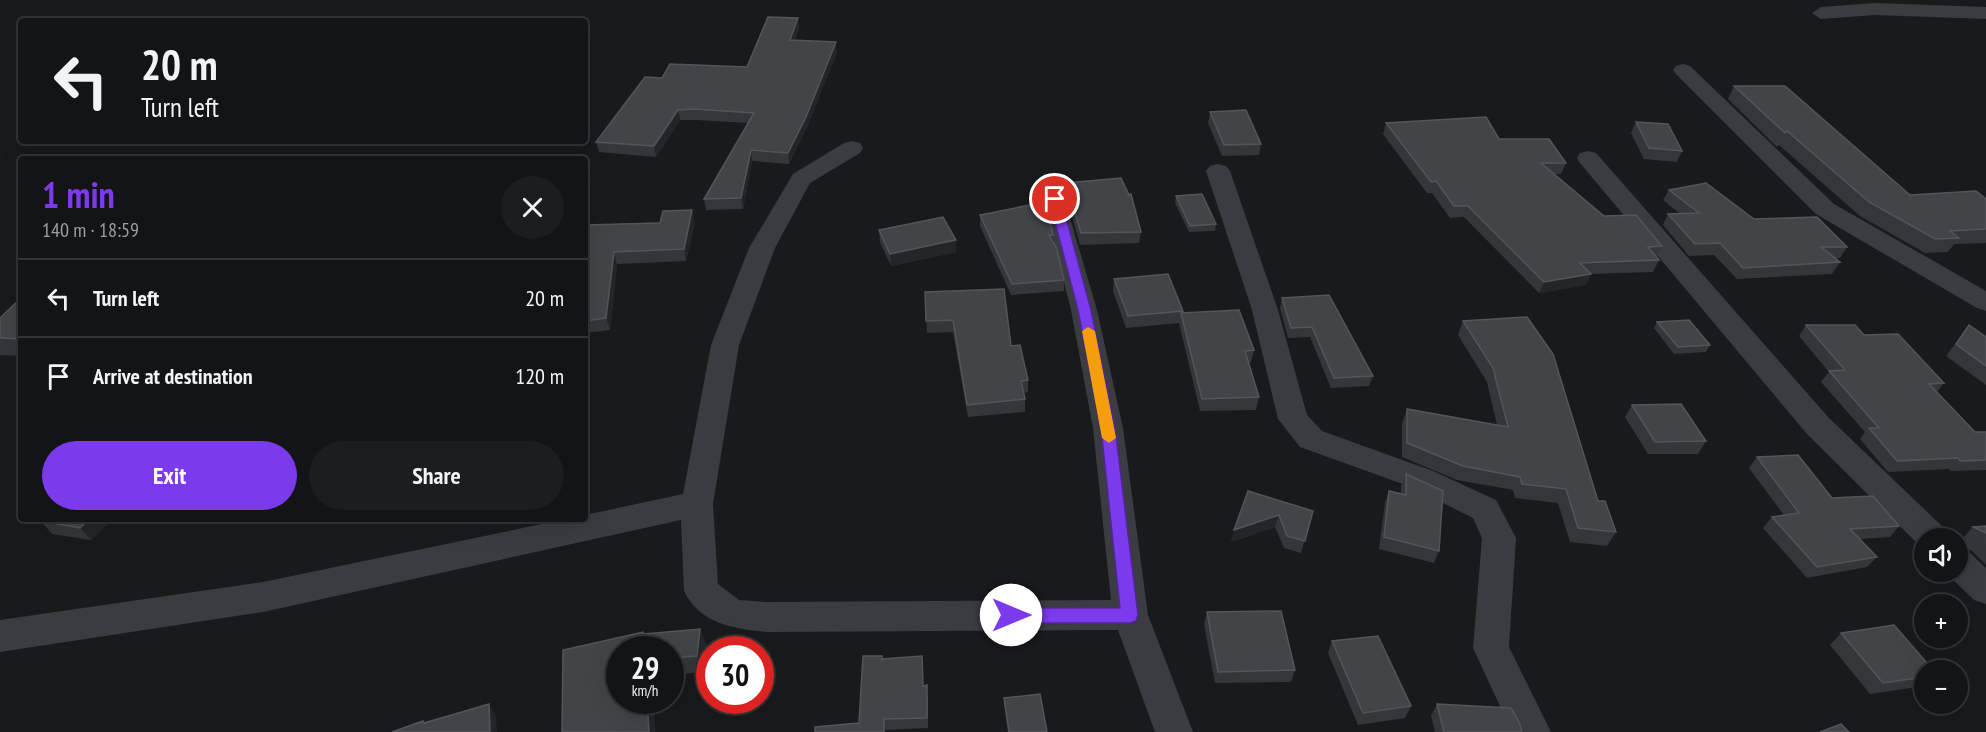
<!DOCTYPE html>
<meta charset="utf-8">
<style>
body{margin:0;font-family:"PT Sans Narrow",sans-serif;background:#1c1d1e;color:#f1f3f6;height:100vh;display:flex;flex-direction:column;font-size:22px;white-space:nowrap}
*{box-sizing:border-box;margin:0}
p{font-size:20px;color:#9d9ea0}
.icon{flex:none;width:33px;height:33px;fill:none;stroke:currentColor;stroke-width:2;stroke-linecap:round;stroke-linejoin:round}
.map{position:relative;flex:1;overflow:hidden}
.panel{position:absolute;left:18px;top:156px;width:570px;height:366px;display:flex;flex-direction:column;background:#131415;border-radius:6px;box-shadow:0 6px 24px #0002,0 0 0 2px #323334}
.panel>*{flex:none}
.guide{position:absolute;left:18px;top:18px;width:570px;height:126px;border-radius:6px;box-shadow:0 6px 24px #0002,0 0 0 2px #323334;background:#131415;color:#f1f3f6;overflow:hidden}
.fabs{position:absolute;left:1914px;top:528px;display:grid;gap:12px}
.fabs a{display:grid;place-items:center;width:54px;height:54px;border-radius:50%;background:#131415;box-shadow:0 6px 24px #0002,0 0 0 2px #323334;font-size:30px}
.speed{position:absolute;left:606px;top:636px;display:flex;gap:12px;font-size:30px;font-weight:700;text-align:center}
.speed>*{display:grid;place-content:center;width:78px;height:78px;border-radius:50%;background:#131415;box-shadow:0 6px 24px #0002,0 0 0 2px #323334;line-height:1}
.speed small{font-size:15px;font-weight:400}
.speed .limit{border:9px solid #d22;background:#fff;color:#111}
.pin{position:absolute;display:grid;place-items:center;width:51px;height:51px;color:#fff;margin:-26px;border:3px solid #fff;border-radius:50%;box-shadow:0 2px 6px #0007}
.me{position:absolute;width:66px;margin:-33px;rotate:90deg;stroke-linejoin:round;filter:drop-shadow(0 0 4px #0008)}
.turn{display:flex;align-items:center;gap:21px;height:126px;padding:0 24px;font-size:27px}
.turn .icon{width:78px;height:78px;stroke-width:2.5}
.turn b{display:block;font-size:42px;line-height:51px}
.round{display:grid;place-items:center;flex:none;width:63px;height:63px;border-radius:32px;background:#1c1d1e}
.headline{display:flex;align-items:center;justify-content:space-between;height:102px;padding:0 24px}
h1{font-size:36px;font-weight:700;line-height:45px;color:#7c3aed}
.primary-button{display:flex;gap:12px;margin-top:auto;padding:12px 24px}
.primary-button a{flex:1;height:69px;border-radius:36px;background:#7c3aed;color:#fff;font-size:24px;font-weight:700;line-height:69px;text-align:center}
.primary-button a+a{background:#1c1d1e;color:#f1f3f6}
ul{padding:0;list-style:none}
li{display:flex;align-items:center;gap:18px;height:78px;padding:0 24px;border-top:2px solid #323334}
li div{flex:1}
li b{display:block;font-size:22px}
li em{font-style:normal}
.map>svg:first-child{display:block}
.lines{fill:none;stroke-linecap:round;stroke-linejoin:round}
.minor{fill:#3a3c41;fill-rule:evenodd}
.wall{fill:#35363a}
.shaded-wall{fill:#242528}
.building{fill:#424448;stroke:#52555a;stroke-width:1.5}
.route{fill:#7c3aed;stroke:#51269a;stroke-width:1.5}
.slow{fill:#f59e0b}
</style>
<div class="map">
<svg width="1986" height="732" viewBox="0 0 1986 732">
<rect width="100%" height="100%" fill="#191a1c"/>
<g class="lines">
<!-- minor -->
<g class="minor">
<path d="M1875 3 1986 7V19L1875 15 1821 19 1812 13 1821 7Z"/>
<path d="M1683 64 1690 66 1834 204 1986 291V311L1977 308 1816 214 1676 74 1673 70 1676 66Z"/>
<path d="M852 141 860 143 863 148 860 153 810 183 775 248 739 345 713 504 718 584 739 600 767 602 1111 600 1093 428 1071 310 1043 199 1047 194H1063L1097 310 1123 428 1148 615 1193 732H1155L1118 630 767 632C734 629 700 624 684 591L681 520 263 612 0 652V620L263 582 566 519H585V515L683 494 711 345 749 248 793 174 844 143Z"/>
<path d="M1588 151 1596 153 1829 418 1945 529 1949 538H1924V548L1921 547 1807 434 1580 163 1577 158 1580 153Z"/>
<path d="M1218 164 1226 166 1230 171 1278 310 1307 415 1322 431 1433 471 1496 500 1516 538 1509 647 1551 732H1512L1473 648 1482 538 1473 518 1411 487 1300 447 1278 419 1252 310 1206 171 1210 166Z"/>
<path d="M1958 549 1970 553 1986 568V604L1974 600 1945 572H1958Z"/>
</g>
</g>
<!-- wall -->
<g class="wall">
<path d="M798 18 799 28 795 40 837 52 807 127 789 164 752 161 743 209 706 210 704 199 749 123 696 120H680L656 157 599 152 596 142 662 78 747 67Z"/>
<path d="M1734 86 1910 195 1986 199V243L1954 244 1948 252 1925 253 1860 216 1779 145 1777 147 1728 99Z"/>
<path d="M1210 112 1261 144 1259 155 1222 156 1208 123Z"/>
<path d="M1636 122 1682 151 1677 162 1644 159 1631 133Z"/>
<path d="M1386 123 1499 139 1566 163 1561 174H1554L1604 216 1662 246 1656 257 1659 260 1653 272 1591 274 1586 285 1539 293 1464 217 1450 218 1432 193H1427L1383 134Z"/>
<path d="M1066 183 1141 232 1139 243 1080 245 1066 195Z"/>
<path d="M1669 190 1754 219 1847 247 1840 258H1834L1840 262 1832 274 1737 279 1714 255 1689 256 1663 225 1668 214H1680L1663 200Z"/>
<path d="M1176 196 1216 224 1215 231 1189 232 1175 203Z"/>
<path d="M980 215 1053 235V242L1064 280V291L1011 295 980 226Z"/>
<path d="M695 221 686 261 617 264 610 330 585 333V225Z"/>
<path d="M879 230 956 252 891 266 880 242Z"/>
<path d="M1114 279 1183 311V313L1254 350 1251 362 1248 363 1259 397 1256 410 1200 411 1179 323 1126 328 1113 291Z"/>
<path d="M925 292 1011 346 1028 380V392L1024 393 1025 399V412L968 417 953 332 927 333Z"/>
<path d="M21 298V356L0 355V318Z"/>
<path d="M1282 298 1373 376 1369 386 1331 388 1310 337 1288 338 1280 308Z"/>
<path d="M1463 321 1598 501 1616 532 1607 546 1570 542 1558 503 1515 498 1513 490 1457 480 1402 457V423L1407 409 1497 425 1487 382 1458 335Z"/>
<path d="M1657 322 1710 345 1706 352 1674 354 1654 328Z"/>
<path d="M1806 325 1864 335 1944 383 1937 392 1975 432H1986V470L1951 471 1949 469 1888 472 1860 439 1865 432 1821 382 1829 372 1799 336Z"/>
<path d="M1969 325 1986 337V385L1946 356Z"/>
<path d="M1632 405 1706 441 1698 454H1648L1625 417Z"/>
<path d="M1757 457 1832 498 1899 526 1890 537 1860 539 1877 557 1867 567 1807 578 1763 528 1772 517 1784 515 1749 468Z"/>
<path d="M1406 474 1439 551 1434 563 1379 549 1385 503 1389 491 1401 493V486Z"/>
<path d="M1248 491 1313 511 1301 553 1284 548 1275 527 1231 542Z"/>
<path d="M43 519H112L91 540 52 534 41 521Z"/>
<path d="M1986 526V565L1972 551 1958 545V543L1973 527Z"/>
<path d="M1207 612 1295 670 1291 682 1215 683 1204 624Z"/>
<path d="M700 629 706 645 703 672 670 675V650H620V700H653L655 732H562L563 650 643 632 644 634Z"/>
<path d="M1841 633 1924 670V686L1870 694 1830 645Z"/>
<path d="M1332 641 1411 706 1405 718 1358 725 1328 653Z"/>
<path d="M882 659 924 686 928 696V728L885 730V732H815L859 723Z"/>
<path d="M1004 698 1047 732H1008L1004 704Z"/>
<path d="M1437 704 1522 732H1435L1431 716Z"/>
</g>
<!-- shaded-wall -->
<g class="shaded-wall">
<path d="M798 18 799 28 791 50 790 40Z"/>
<path d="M836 42 837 52 807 127 789 164 788 153Z"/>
<path d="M678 110 680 120 656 157 654 146Z"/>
<path d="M751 150 752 161 743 209 741 198Z"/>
<path d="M692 210 695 221 686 261 684 249Z"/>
<path d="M956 240V252L891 266 890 254Z"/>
<path d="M614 252 617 264 610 330 606 318Z"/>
<path d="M1591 274 1586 285 1539 293 1544 282Z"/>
<path d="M1279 515 1275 527 1231 542 1234 530Z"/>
<path d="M89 519H112L91 540 80 528Z"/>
<path d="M700 629 706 645 703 672 697 656Z"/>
<path d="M647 700H653L655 732H649Z"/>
<path d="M489 704 496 716 497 732H490Z"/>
</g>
<!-- building -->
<g class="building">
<path d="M768 17 798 18 790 40 836 42 806 117 788 153 751 150 741 198 704 199 754 113 694 109 678 110 654 146 596 142 645 77 662 78 670 64 747 67Z"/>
<path d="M1734 86H1785L1910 195 1976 191 1986 199V229L1950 231 1959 238 1935 239 1869 202 1787 131 1785 133Z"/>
<path d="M1246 110 1261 144 1224 145 1210 112Z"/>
<path d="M1486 117 1499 139H1549L1566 163H1541L1604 216 1636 215 1662 246 1648 247 1659 260 1580 263 1591 274 1544 282 1468 206H1454L1436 181 1431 182 1386 123Z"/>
<path d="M1636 122 1668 124 1682 151 1649 148Z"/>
<path d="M1121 178 1129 195 1131 194 1141 232 1081 233 1066 183Z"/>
<path d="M1706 183 1754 219 1817 217 1847 247H1821L1840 262 1743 268 1720 243 1695 244 1668 214 1699 213 1669 190Z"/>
<path d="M1202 194 1216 224 1190 226 1176 196Z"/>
<path d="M1045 202 1053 235H1049L1057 249 1064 280 1012 284 980 215Z"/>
<path d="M692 210 684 249 614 252 606 318 585 321V225L660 223 663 211Z"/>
<path d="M943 217 956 240 890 254 879 230Z"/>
<path d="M1168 274 1183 311 1128 316 1114 279Z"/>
<path d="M1004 289 1011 346 1020 345 1028 380 1021 381 1025 399 967 405 953 320 926 321 925 292Z"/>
<path d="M1329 295 1373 376 1334 378 1312 327 1291 328 1282 298Z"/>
<path d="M21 298V339L0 338V318Z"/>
<path d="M1239 310 1254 350 1245 351 1259 397 1202 399 1181 313Z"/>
<path d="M1527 317 1553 354 1598 501H1605L1616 532 1578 528 1566 489 1522 484 1520 477 1463 466 1407 443V409L1508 427 1493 368 1463 321Z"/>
<path d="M1689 320 1710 345 1678 347 1657 322Z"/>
<path d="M1806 325H1855L1864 335 1898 334 1944 383 1929 384 1975 432H1986V460L1960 461 1958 458 1897 461 1869 428H1879L1829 371 1845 370Z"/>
<path d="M1969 325 1986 337V366L1956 344Z"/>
<path d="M1681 404 1706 441 1655 442 1632 405Z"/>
<path d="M1798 455 1832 498 1873 496 1899 526 1850 529 1877 557 1817 567 1772 517 1799 513 1757 457Z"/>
<path d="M1406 474 1443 491 1439 551 1384 537 1389 491 1406 495Z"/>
<path d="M1248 491 1313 511 1305 541 1287 536 1279 515 1234 530Z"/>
<path d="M43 519H89L80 528 41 521Z"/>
<path d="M1986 526V533L1973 527Z"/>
<path d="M1281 611 1295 670 1218 672 1207 612Z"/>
<path d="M1894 625 1933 670H1924V677L1883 683 1841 633Z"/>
<path d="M700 629 697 656 670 658V650H620V700H647L649 732H562L563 650 643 632 644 634Z"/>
<path d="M1378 636 1411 706 1363 713 1332 641Z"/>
<path d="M863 656H882V659L922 656 923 686 927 685V718L884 719V732H815V727L859 723Z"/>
<path d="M1040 694 1047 732H1009L1004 698Z"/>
<path d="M489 704 490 732H392L423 721 424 723Z"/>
<path d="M1437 704 1511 708 1519 722 1522 732H1444Z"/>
<path d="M1841 724 1849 732H1820Z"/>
</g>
<!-- route -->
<path class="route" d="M1055 196 1061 199 1091 310 1115 428 1138 615 1136 621 1130 623H1011L1005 621 1002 615 1005 610 1011 608H1120L1101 428 1078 310 1049 199Z"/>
<!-- slow -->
<path class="slow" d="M1088 327 1095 331 1116 438 1109 443 1102 438 1082 331Z"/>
</svg>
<div class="fabs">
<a><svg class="icon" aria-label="sound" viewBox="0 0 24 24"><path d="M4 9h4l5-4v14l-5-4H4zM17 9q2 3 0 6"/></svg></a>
<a>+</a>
<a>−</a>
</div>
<div class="speed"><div>29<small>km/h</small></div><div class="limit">30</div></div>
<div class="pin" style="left:1055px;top:199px;background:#d93025"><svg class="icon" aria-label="arrive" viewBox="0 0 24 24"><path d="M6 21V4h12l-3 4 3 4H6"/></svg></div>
<svg class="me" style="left:1011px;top:615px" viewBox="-20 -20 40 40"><circle r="19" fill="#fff"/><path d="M0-13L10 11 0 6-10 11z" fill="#7c3aed"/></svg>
<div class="guide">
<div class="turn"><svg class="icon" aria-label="left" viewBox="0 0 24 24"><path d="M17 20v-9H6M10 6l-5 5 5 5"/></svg><div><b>20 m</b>Turn left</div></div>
</div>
<section class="panel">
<div class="headline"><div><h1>1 min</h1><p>140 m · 18:59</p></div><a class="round"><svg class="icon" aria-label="close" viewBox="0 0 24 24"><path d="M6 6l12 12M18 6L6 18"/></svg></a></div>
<ul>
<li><svg class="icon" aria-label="left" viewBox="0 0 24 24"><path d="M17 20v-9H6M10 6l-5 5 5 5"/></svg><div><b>Turn left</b></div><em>20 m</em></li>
<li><svg class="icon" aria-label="arrive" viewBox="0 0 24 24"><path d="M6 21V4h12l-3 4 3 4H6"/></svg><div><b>Arrive at destination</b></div><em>120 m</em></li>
</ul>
<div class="primary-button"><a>Exit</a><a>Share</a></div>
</section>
</div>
